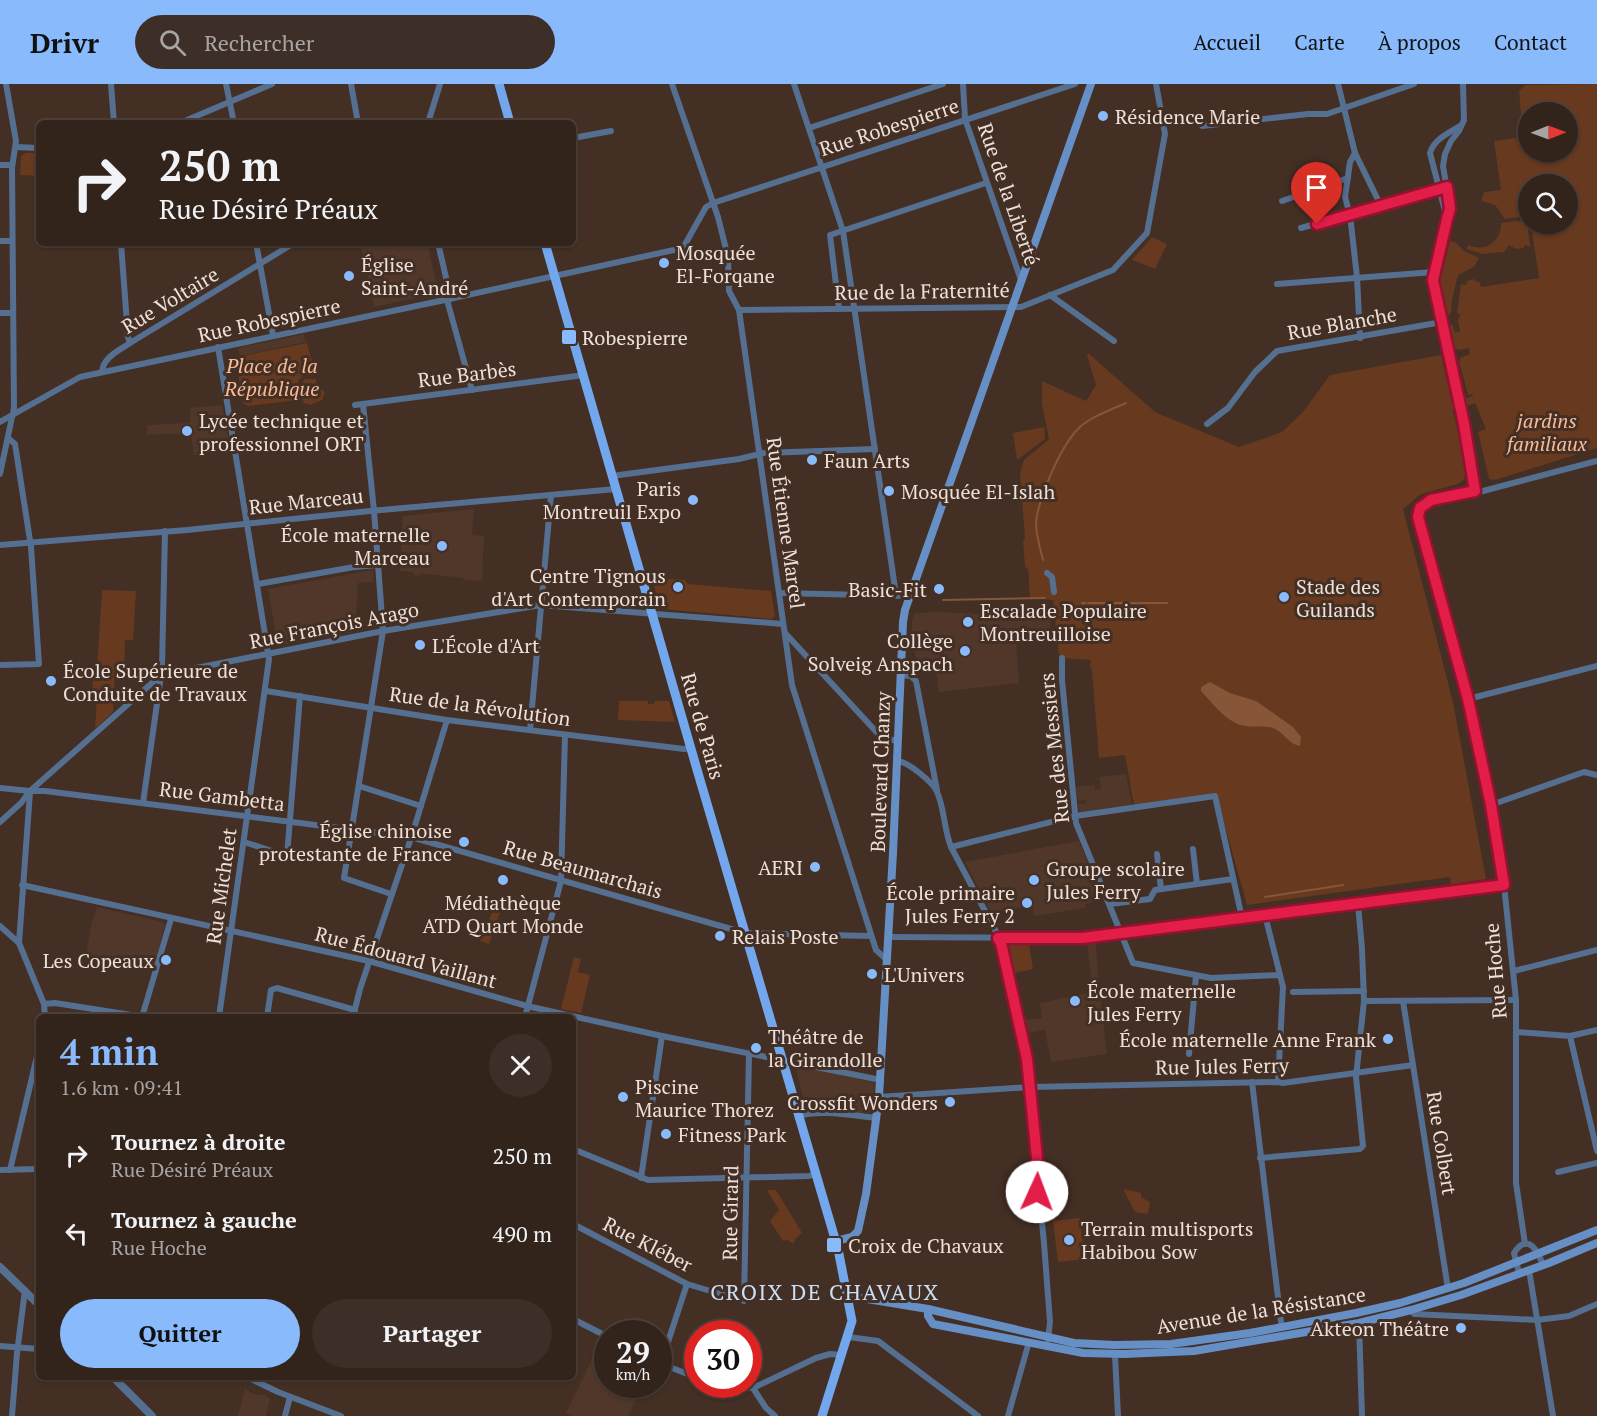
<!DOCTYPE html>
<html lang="fr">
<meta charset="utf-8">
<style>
body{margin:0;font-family:"PT Serif",serif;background:#3d2f28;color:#f1f3f6;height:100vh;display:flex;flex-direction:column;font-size:22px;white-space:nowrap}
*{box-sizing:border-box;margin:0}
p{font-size:20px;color:#a8a4a3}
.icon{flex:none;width:33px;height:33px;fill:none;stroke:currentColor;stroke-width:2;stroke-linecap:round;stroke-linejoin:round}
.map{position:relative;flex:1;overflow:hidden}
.panel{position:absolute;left:36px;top:930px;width:540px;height:366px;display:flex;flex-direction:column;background:#32231b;border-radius:9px;box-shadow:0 2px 4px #0004,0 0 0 2px #4d403a}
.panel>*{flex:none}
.banner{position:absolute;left:36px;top:36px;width:540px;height:126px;border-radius:9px;box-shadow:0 2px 4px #0004,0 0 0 2px #4d403a;background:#32231b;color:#f1f3f6;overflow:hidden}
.needle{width:39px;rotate:89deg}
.fabs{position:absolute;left:1518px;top:18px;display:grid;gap:12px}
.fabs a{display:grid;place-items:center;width:60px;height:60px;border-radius:50%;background:#32231b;box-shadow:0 2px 4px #0004,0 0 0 2px #4d403a;font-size:30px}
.speed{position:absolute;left:594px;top:1236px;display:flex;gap:12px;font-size:30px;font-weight:700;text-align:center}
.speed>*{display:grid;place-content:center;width:78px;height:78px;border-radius:50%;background:#32231b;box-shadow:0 2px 4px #0004,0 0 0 2px #4d403a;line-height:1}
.speed small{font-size:15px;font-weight:400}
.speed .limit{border:9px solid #d22;background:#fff;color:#111}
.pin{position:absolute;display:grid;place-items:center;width:51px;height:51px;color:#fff;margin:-62px -26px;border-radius:50% 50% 50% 0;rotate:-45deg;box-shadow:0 0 6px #0007}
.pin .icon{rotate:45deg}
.me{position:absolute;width:66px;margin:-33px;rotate:2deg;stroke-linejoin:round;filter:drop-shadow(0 0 4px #0008)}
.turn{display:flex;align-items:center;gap:21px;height:126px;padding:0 24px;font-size:27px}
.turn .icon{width:78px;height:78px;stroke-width:2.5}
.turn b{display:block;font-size:42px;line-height:51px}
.round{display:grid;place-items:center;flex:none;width:63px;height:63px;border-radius:32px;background:#3d2f28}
.head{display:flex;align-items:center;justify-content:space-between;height:102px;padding:0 24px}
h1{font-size:36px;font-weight:700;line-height:45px;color:#89bafc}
.button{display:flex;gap:12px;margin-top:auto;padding:12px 24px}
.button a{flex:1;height:69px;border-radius:36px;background:#89bafc;color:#111;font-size:24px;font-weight:700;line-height:69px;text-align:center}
.button a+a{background:#3d2f28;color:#f1f3f6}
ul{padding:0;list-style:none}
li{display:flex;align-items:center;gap:18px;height:78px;padding:0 24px}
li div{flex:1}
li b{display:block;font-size:22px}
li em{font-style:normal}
header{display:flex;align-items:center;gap:36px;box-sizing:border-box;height:84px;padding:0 30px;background:#89bafc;color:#111}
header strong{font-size:28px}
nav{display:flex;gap:33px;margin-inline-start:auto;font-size:21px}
.search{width:420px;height:54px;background:#3d2f28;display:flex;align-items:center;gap:15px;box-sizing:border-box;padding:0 21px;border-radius:33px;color:#a8a4a3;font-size:22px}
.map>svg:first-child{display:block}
.built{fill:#51372a}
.green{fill:#67391e;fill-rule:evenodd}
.water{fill:#875639}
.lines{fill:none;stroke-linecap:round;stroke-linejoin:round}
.stream{stroke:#875639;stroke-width:2}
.minor{stroke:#556f91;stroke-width:6}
.tertiary{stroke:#556f91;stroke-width:8}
.secondary{stroke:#658fc5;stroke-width:8}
.primary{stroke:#72a7ed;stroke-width:9}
.route-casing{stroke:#92132f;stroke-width:15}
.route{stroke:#e11d48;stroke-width:10}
.poi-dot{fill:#89bafc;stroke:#432f24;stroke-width:2}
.labels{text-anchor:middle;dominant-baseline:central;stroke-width:6;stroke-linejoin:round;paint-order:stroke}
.poi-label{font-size:20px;fill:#ede0d9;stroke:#432f24;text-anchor:start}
.street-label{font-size:20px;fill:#ede0d9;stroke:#432f24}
.park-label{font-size:20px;font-style:italic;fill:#f9ba98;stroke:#432f24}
.quarter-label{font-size:22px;letter-spacing:1.5px;fill:#ccdff8;stroke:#432f24}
</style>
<header>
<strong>Drivr</strong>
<div class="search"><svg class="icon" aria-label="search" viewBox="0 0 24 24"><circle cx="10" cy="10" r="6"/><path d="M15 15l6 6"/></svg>Rechercher</div>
<nav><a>Accueil</a><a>Carte</a><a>À propos</a><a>Contact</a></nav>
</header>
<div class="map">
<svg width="1597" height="1332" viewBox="0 0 1597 1332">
<rect width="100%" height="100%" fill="#432f24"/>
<!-- built -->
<g class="built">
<path d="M360 159H427L437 201 432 202 434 210 374 223Z"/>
<path d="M304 250 306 258 240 272 238 264Z"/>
<path d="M222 321 230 366 194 371 191 349 147 351V341L190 339V324Z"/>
<path d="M474 425 472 451 484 452 482 497 464 496 463 494 420 489 419 492 414 491V488L400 487 403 432Z"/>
<path d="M373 486 374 498 358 499 355 548 278 562 268 505Z"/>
<path d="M937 528 977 530 1050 528 1051 555 1016 556 1019 599 939 608 935 578 917 579 911 554 912 537 915 529Z"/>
<path d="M1126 690 1132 721 1081 728 1079 726 1078 720H1086V716L1078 717 1076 703 1094 701 1095 706 1101 705 1099 693Z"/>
<path d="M1079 757 1102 816 1085 820V824L1034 832 1032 822 991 828 965 778Z"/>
<path d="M97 823 162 838 165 842 154 884 86 871 92 837Z"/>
<path d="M1087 859 1096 860 1099 902 1107 970 1051 978 1045 946 1026 949 1023 936 1042 934 1040 919 1093 908Z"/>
<path d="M795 981 872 998 875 1001 871 1028 867 1030 807 1028Z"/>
<path d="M601 1257 607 1260 608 1300 643 1301 628 1332H572L566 1329Z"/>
<path d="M245 1304 252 1310 265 1311 270 1315 266 1332H238Z"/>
</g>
<!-- green -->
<g class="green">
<path d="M1597 0V364L1495 396 1489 395 1478 348 1486 345 1475 319 1453 327 1466 384 1464 396 1458 400 1421 410 1403 425 1453 618 1486 795 1451 800 1450 793 1247 821 1216 710 1134 721 1125 671 1099 674 1092 587 1090 582 1091 576 1063 574 1062 571H1059L1053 516 1030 514 1028 485 1025 482 1023 458 1025 454 1020 389 1024 376 1049 355 1042 320V297L1086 317 1096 301 1087 271 1088 269 1155 328 1239 363 1282 348 1303 328 1330 291 1441 271 1452 319 1473 312 1472 310 1468 311 1459 277 1460 274 1470 270 1469 264 1459 266 1453 263 1449 242 1452 240 1455 248H1460L1458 237 1460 230 1457 229 1461 200 1466 201 1467 197 1473 195 1480 199 1481 203 1539 194 1531 140H1568V100H1528V132L1505 135 1495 121 1481 117 1484 108 1501 106 1494 57 1523 53 1519 7 1525 1ZM1528 28H1568V68H1528Z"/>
<path d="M26 69H39V92L20 91 21 72Z"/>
<path d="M1516 137 1523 138 1528 143 1530 163 1525 161 1523 164 1516 165 1509 161 1504 168 1482 170 1467 165 1468 161C1486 169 1501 157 1501 139Z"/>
<path d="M1152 153 1167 160 1155 185 1132 176Z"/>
<path d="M1450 157 1455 158 1464 167 1479 174 1474 183 1458 191 1452 215 1451 229 1447 232 1440 198Z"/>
<path d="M307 259 313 281 298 297V303L305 295H316V298L325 309 322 316 310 321 304 319 299 307V316L248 322 243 319 236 277 237 273Z"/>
<path d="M1044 343 1045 355 1017 376 1013 349Z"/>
<path d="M652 494 685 496 688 500 771 507 775 532 772 535 663 525 660 524Z"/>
<path d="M102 506 136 507 133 556H125L124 587H115L113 628 95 645 97 612H92L94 585 97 584Z"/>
<path d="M619 617H648V620H654L655 617H669L675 638 618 636Z"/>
<path d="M499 812 505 815 489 860 480 857Z"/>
<path d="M1013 860H1029L1033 885 1014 889 1009 862Z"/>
<path d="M574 873 581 875 578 888 590 891 581 929 561 925Z"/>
<path d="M1123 1105 1141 1109V1113L1150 1118 1148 1130 1135 1128Z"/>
<path d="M767 1106H776L802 1149 796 1154 793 1160 788 1156 783 1157 770 1137 779 1126Z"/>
<path d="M1080 1134 1085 1175 1058 1178 1053 1137Z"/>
</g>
<!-- water -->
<path class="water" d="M1210 598 1230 609 1256 617 1293 643 1301 653 1300 662C1288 660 1284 648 1273 644 1264 641 1254 644 1245 642 1227 639 1213 620 1201 607V603Z"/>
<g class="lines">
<!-- stream -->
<g class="stream">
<path d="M1043 476C1040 464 1036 451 1036 439 1038 415 1060 364 1077 346 1089 333 1111 326 1126 319"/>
<path d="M943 516 1045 514"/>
<path d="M1082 519H1085"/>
<path d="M1088 519H1108"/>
<path d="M1110 519H1137"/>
<path d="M1139 519H1167"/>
<path d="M1265 813 1343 801"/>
</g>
<!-- minor -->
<g class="minor">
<path d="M111 0 114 39"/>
<path d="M226 0 234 39"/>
<path d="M351 0 358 39"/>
<path d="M672 0 718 133 728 173 729 207 739 226 792 601 876 866 887 876"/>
<path d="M794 0 843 147 896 511"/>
<path d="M963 0 965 35 1021 196"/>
<path d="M1338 0 1355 69 1381 122"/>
<path d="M1463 0 1464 36 1459 47 1451 57 1445 70 1443 82 1450 125 1447 135 1433 196 1464 340 1475 407"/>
<path d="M180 39 272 0"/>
<path d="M428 39 440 0"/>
<path d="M1202 42 1308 30H1327L1414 0"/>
<path d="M809 44 943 0"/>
<path d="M573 54 611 47"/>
<path d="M16 63 39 64"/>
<path d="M1355 69 1350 78 1345 113 1350 131 1357 193 1360 254"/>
<path d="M0 81H12"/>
<path d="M1282 117 1348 94"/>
<path d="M1447 135 1430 69C1434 55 1449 49 1460 42"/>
<path d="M1301 144 1447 103"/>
<path d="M0 157H12"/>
<path d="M121 159 128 253 130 259"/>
<path d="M256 159 273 251"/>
<path d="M438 159 451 215"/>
<path d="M1277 200 1434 188"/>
<path d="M1050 211 1114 257"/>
<path d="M447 216 472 306"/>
<path d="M839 225 830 151 986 99"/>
<path d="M739 226 1021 223 1113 186 1147 149 1165 50 1156 0"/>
<path d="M0 229H12"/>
<path d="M218 263 269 575 219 933"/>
<path d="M102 288C103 273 120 266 130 259L294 159"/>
<path d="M363 320 374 427 383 547 344 794 391 810"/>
<path d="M355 321 584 291"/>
<path d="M0 338 80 293 440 217 683 164 706 123 713 119 1075 0"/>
<path d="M1207 340 1228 324 1255 288 1277 267 1442 238"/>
<path d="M0 390 14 324 12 84 16 57 6 0"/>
<path d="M612 392 739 375 764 369 875 365"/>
<path d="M0 461 187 446 370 427 616 405"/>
<path d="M1047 489 1052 493 1054 508"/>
<path d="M258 500 354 483 378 481"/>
<path d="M779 509 910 512"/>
<path d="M786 550 882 654 898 657"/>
<path d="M1062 574V596L1076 739 1133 879 1211 894 1280 891"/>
<path d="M0 581 39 580 31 463 15 360 8 354"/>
<path d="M900 591 911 592 916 597 937 706"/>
<path d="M266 607 447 636 684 665 690 664"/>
<path d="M1468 615 1597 582"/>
<path d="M530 646 551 411"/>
<path d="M897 677C907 677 933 698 937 708 944 722 944 746 951 763L1001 857 1027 975 1039 1094 1037 1108 1040 1118 1044 1159 1050 1238 1048 1256"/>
<path d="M359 702 421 722"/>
<path d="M0 704 30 707H45L411 753 745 849 871 852"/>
<path d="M30 708 19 859 44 920 45 933"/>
<path d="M143 719 162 584 165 447"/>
<path d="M1491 721 1584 688 1597 691"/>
<path d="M0 738 21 719 30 707 161 591 383 547 541 521 783 540"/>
<path d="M244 758 287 772 300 612"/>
<path d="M951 763 1075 732 1215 712 1242 834"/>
<path d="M1193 765 1197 800"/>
<path d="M1157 770 1161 805"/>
<path d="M22 801 369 877 527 922 662 952 881 996"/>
<path d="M1110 820 1150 815 1155 806 1233 795"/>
<path d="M1265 831 1283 903 1278 998"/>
<path d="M0 842 19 859"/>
<path d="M889 853 1082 854 1504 801"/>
<path d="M1514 887 1597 866"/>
<path d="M1293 908 1364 907"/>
<path d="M1364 917 1516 916"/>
<path d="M1403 917 1448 1205"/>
<path d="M44 920 55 919 144 933"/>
<path d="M142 933 171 835"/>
<path d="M267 933 271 906 277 904 355 926"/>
<path d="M353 933 360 905 413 748 447 636"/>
<path d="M525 933 561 797 565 651"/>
<path d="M1517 948 1570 952 1597 1067"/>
<path d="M1570 952 1597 946"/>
<path d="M1189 970 1196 892"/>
<path d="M1252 998 1281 1238"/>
<path d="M879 1013 1031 1003 1278 998 1283 999 1413 981"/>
<path d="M799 1032C820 1025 854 1032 877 1034"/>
<path d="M573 1065 648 1096 809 1092 815 1090"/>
<path d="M1260 1074 1360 1065 1363 1062 1356 993 1364 917 1362 865 1358 820"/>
<path d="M0 1086 39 1085"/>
<path d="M10 1086 39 964"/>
<path d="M1558 1088 1597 1079"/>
<path d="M641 1094 662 952"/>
<path d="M573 1140 687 1200 744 1217 749 970"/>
<path d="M1525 1160 1516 1099V916L1504 801 1491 721 1468 615 1418 429 1424 419 1431 416 1483 407 1597 377"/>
<path d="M1529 1186 1553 1332"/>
<path d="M1519 1189 1514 1169C1528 1147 1538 1168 1543 1181"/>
<path d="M1411 1226 1414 1230 1537 1236 1569 1232 1597 1220"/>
<path d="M573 1235 608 1253"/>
<path d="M1359 1239 1362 1332"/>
<path d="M849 1253 878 1257 978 1332"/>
<path d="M0 1262 39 1265"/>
<path d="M1115 1271 1118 1332"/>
<path d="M659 1279 698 1294"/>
<path d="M661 1279 687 1200"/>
<path d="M247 1293 278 1308 341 1332"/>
<path d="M725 1300 753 1304 816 1274 830 1270 842 1271"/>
<path d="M753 1304 766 1324 775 1332"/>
<path d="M12 1332 17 1269 25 1206"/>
<path d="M285 1332 290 1313"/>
<path d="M1008 1332 1029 1258"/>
</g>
<!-- tertiary -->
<g class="tertiary">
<path d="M0 1183 39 1221"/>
<path d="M113 1293 152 1332"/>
</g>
<!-- secondary -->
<g class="secondary">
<path d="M836 1157 852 1153 858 1147 866 1110 879 1013 893 769 903 538 905 526 1091 0"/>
<path d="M849 1212 928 1225 1074 1259 1115 1261 1171 1260 1250 1249 1356 1229 1400 1219 1464 1199 1597 1146"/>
<path d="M928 1225V1232L933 1240 1083 1269 1124 1270 1194 1267 1359 1239 1411 1226 1461 1211 1549 1179 1597 1159"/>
</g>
<!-- primary -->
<g class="primary">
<path d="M499 0 510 39"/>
<path d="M545 159 698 689 838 1165 852 1237 822 1332"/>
</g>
</g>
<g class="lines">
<!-- route casing -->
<g class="route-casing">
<path id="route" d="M1037 1108 1039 1094 1027 975 1001 859 998 854H1082L1504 801 1491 721 1468 615 1418 433 1420 424 1431 416 1475 407 1464 340 1433 196 1447 135 1450 125 1447 103 1317 140"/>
</g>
<!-- route -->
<use href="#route" class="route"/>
</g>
<!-- markers -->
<g class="poi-dot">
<circle cx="1103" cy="32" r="6"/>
<circle cx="664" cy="179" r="6"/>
<circle cx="349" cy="192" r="6"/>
<rect x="561" y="245" width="16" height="16" rx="3"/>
<circle cx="187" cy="347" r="6"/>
<circle cx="812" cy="376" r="6"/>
<circle cx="889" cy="407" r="6"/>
<circle cx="693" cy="416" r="6"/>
<circle cx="442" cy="462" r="6"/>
<circle cx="678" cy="503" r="6"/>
<circle cx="939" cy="505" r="6"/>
<circle cx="1284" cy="513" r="6"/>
<circle cx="968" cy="538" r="6"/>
<circle cx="420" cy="561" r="6"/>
<circle cx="965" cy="567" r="6"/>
<circle cx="51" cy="597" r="6"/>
<circle cx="464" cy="758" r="6"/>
<circle cx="815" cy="783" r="6"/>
<circle cx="503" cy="796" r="6"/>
<circle cx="1034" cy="796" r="6"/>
<circle cx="1027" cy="819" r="6"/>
<circle cx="720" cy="852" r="6"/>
<circle cx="166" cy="876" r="6"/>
<circle cx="872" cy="890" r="6"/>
<circle cx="1075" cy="917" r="6"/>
<circle cx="1388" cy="955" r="6"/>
<circle cx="756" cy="964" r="6"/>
<circle cx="623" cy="1013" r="6"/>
<circle cx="950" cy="1018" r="6"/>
<circle cx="666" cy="1050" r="6"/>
<circle cx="1069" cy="1156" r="6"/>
<rect x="826" y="1153" width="16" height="16" rx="3"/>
<circle cx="1461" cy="1244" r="6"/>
</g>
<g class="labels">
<!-- poi labels -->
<g class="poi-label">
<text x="1115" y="32">Résidence Marie</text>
<text x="676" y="168">Mosquée<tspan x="676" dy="23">El-Forqane</tspan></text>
<text x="361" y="180">Église<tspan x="361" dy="23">Saint-André</tspan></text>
<text x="582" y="253">Robespierre</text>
<text x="199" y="336">Lycée technique et<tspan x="199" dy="23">professionnel ORT</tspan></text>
<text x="824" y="376">Faun Arts</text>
<text x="681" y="404" text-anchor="end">Paris<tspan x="681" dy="23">Montreuil Expo</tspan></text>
<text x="901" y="407">Mosquée El-Islah</text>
<text x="430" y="450" text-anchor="end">École maternelle<tspan x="430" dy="23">Marceau</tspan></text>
<text x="666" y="491" text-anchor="end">Centre Tignous<tspan x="666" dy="23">d'Art Contemporain</tspan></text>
<text x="1296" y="502">Stade des<tspan x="1296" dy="23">Guilands</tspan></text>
<text x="927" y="505" text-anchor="end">Basic-Fit</text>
<text x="980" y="526">Escalade Populaire<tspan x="980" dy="23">Montreuilloise</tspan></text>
<text x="953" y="556" text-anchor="end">Collège<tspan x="953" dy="23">Solveig Anspach</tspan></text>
<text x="432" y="561">L'École d'Art</text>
<text x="63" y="586">École Supérieure de<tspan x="63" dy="23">Conduite de Travaux</tspan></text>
<text x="452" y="746" text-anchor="end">Église chinoise<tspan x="452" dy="23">protestante de France</tspan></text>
<text x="803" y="783" text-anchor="end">AERI</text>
<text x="1046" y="784">Groupe scolaire<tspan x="1046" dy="23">Jules Ferry</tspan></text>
<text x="1015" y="808" text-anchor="end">École primaire<tspan x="1015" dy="23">Jules Ferry 2</tspan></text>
<text x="503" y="818" text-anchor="middle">Médiathèque<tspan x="503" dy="23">ATD Quart Monde</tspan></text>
<text x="732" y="852">Relais Poste</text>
<text x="154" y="876" text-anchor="end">Les Copeaux</text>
<text x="884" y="890">L'Univers</text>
<text x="1087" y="906">École maternelle<tspan x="1087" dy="23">Jules Ferry</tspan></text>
<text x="768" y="952">Théâtre de<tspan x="768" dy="23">la Girandolle</tspan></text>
<text x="1376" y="955" text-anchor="end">École maternelle Anne Frank</text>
<text x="635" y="1002">Piscine<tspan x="635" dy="23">Maurice Thorez</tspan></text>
<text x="938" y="1018" text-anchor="end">Crossfit Wonders</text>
<text x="678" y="1050">Fitness Park</text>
<text x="1081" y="1144">Terrain multisports<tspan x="1081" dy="23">Habibou Sow</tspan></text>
<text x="848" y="1161">Croix de Chavaux</text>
<text x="1449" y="1244" text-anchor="end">Akteon Théâtre</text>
</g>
<!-- street labels -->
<g class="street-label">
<text transform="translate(889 43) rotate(-18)">Rue Robespierre</text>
<text transform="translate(1009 110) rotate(71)">Rue de la Liberté</text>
<text transform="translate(922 207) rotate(-1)">Rue de la Fraternité</text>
<text transform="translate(170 216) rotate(-31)">Rue Voltaire</text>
<text transform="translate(269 236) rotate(-12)">Rue Robespierre</text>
<text transform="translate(1342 239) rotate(-10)">Rue Blanche</text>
<text transform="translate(467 290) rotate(-7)">Rue Barbès</text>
<text transform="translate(306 417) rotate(-6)">Rue Marceau</text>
<text transform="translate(786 439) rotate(82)">Rue Étienne Marcel</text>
<text transform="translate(334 541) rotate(-11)">Rue François Arago</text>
<text transform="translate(480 622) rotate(8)">Rue de la Révolution</text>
<text transform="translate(703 642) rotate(74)">Rue de Paris</text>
<text transform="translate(1054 664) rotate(-96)">Rue des Messiers</text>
<text transform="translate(880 688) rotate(-88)">Boulevard Chanzy</text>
<text transform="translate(222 712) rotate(7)">Rue Gambetta</text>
<text transform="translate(583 785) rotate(16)">Rue Beaumarchais</text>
<text transform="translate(221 802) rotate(-82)">Rue Michelet</text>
<text transform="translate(406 873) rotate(15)">Rue Édouard Vaillant</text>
<text transform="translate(1495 887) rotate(-95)">Rue Hoche</text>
<text transform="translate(1222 982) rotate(-1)">Rue Jules Ferry</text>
<text transform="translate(1442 1059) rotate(81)">Rue Colbert</text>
<text transform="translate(730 1129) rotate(-89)">Rue Girard</text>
<text transform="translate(648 1160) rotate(27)">Rue Kléber</text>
<text transform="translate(1261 1226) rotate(-9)">Avenue de la Résistance</text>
</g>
<!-- park labels -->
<g class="park-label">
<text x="272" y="281">Place de la<tspan x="272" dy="23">République</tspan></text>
<text x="1547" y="336">jardins<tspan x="1547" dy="23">familiaux</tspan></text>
</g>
<!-- quarter labels -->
<g class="quarter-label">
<text x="825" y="1207">CROIX DE CHAVAUX</text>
</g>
</g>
</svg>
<div class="fabs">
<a><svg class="needle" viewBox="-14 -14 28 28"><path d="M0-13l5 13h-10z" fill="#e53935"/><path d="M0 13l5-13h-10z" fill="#a8a4a3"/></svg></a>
<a><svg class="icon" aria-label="search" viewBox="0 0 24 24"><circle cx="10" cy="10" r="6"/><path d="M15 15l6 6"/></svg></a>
</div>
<div class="speed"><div>29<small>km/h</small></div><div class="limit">30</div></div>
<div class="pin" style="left:1317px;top:140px;background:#d93025"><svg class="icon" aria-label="arrive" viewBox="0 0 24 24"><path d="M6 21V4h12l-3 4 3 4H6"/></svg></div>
<svg class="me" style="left:1037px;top:1108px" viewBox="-20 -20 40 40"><circle r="19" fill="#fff"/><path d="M0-13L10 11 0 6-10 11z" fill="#e11d48"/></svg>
<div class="banner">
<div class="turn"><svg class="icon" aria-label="right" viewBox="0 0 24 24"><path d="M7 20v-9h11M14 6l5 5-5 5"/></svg><div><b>250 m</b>Rue Désiré Préaux</div></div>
</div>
<section class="panel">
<div class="head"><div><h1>4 min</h1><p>1.6 km · 09:41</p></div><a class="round"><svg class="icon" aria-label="close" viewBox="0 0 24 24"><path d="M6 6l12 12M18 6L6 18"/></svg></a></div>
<ul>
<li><svg class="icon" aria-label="right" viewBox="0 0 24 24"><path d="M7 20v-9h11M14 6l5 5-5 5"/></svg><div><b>Tournez à droite</b><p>Rue Désiré Préaux</p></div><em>250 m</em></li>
<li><svg class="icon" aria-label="left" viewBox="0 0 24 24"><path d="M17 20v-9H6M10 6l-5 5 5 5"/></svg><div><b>Tournez à gauche</b><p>Rue Hoche</p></div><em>490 m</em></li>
</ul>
<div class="button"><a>Quitter</a><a>Partager</a></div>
</section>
</div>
